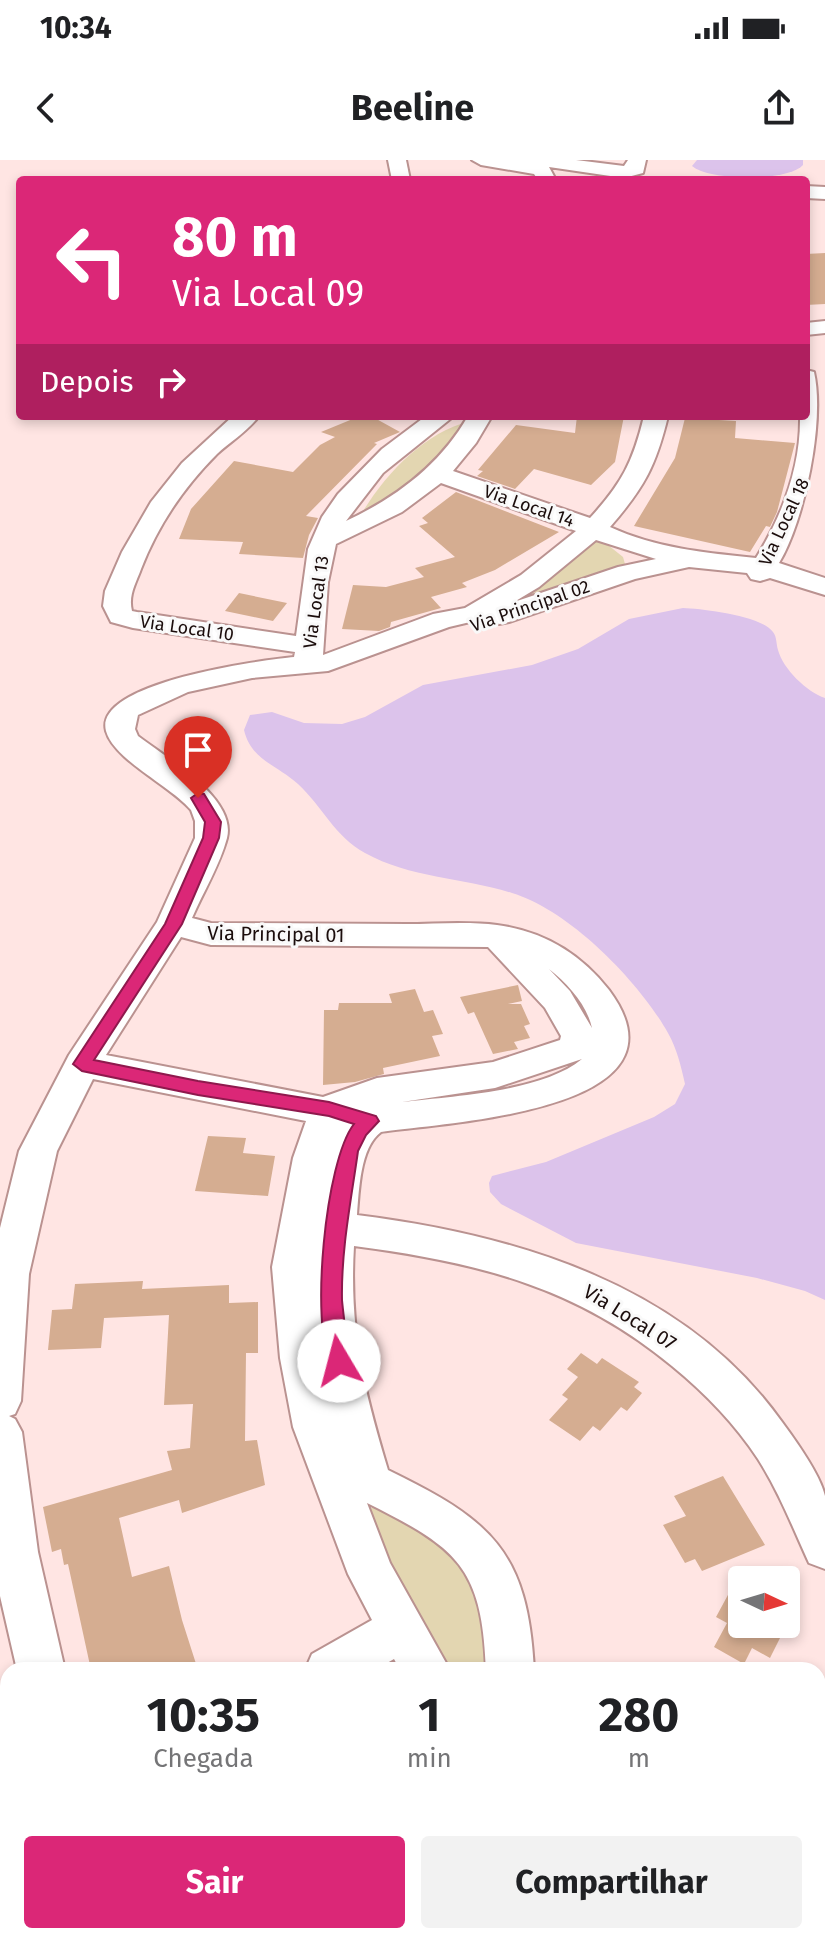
<!DOCTYPE html>
<html lang="pt">
<style>
body{margin:0;font-family:"Fira Sans",sans-serif;background:#f2f2f2;color:#202124;height:100vh;display:flex;flex-direction:column;font-size:30px;white-space:nowrap}
*{box-sizing:border-box;margin:0}
p{font-size:26px;color:#757577}
.icon{flex:none;width:44px;height:44px;fill:none;stroke:currentColor;stroke-width:2;stroke-linecap:round;stroke-linejoin:round}
.map{position:relative;flex:1;overflow:hidden}
.sheet{position:absolute;left:0px;top:1502px;width:826px;height:282px;display:flex;flex-direction:column;background:#fff;border-radius:24px 24px 0 0;box-shadow:0 4px 12px #0003}
.sheet>*{flex:none}
.hud{position:absolute;left:16px;top:16px;width:794px;height:244px;border-radius:8px;box-shadow:0 4px 12px #0003;background:#db2777;color:#fff;overflow:hidden}
.needle{width:52px;rotate:94deg}
.fabs{position:absolute;left:728px;top:1406px;display:grid;gap:16px}
.fabs a{display:grid;place-items:center;width:72px;height:72px;border-radius:8px;background:#fff;box-shadow:0 4px 12px #0003;font-size:40px}
.pin{position:absolute;display:grid;place-items:center;width:68px;height:68px;color:#fff;margin:-82px -34px;border-radius:50% 50% 50% 0;rotate:-45deg;box-shadow:0 0 8px #0007}
.pin .icon{rotate:45deg}
.me{position:absolute;width:88px;margin:-44px;rotate:352deg;stroke-linejoin:round;filter:drop-shadow(0 0 6px #0008)}
.turn{display:flex;align-items:center;gap:28px;height:168px;padding:0 24px;font-size:36px}
.turn .icon{width:104px;height:104px;stroke-width:2.5}
.turn b{display:block;font-size:56px;line-height:68px}
.then{display:flex;align-items:center;height:76px;padding:0 24px;background:#0003;gap:16px;font-size:30px}
.eta{display:flex;justify-content:space-evenly;align-items:center;height:136px;text-align:center}
.eta b{font-size:48px;font-weight:700;line-height:56px}
.primary-button{display:flex;gap:16px;margin-top:auto;padding:16px 24px}
.primary-button a{flex:1;height:92px;border-radius:8px;background:#db2777;color:#fff;font-size:32px;font-weight:700;line-height:92px;text-align:center}
.primary-button a+a{background:#f2f2f2;color:#202124}
.status{display:flex;justify-content:space-between;align-items:center;height:56px;padding:0 40px;background:#fff;direction:ltr}
.status svg{height:22px;fill:currentColor}
header{display:flex;justify-content:space-between;align-items:center;height:104px;padding:0 24px;background:#fff;font-size:36px;font-weight:700}
.map>svg:first-child{display:block}
.green{fill:#e3d6b1}
.water{fill:#dcc3eb}
.building{fill:#d5ad91}
.lines{fill:none;stroke-linecap:round;stroke-linejoin:round}
.minor-casing{stroke:#ba9290;stroke-width:4}
.minor{fill:#fff;fill-rule:evenodd}
.route{fill:#db2777;stroke:#8e194d;stroke-width:2}
.labels{text-anchor:middle;dominant-baseline:central;stroke-width:6;stroke-linejoin:round;paint-order:stroke}
.far-street-label{font-size:18px;fill:#1b0d0c;stroke:#f9f9f9}
.street-label{font-size:20px;fill:#1b0d0c;stroke:#f9f9f9}
</style>
<div class="status"><b>10:34</b><svg viewBox="0 0 49 12"><path d="M0 12V9h3v3zM5 12V6h3v6zM10 12V3h3v9zM15 12V0h3v12zM26 1h20v11H26zM47 4h2v5h-2z"/></svg></div>
<header><svg class="icon" aria-label="back" viewBox="0 0 24 24"><path d="M15 5l-7 7 7 7"/></svg>Beeline<svg class="icon" aria-label="share" viewBox="0 0 24 24"><path d="M12 15V3M7 8l5-5 5 5M5 13v7h14v-7"/></svg></header>
<div class="map">
<svg width="825" height="1783" viewBox="0 0 825 1783">
<rect width="100%" height="100%" fill="#ffe5e3"/>
<!-- green -->
<g class="green">
<path d="M470 261 433 310 359 358C383 316 423 273 470 261Z"/>
<path d="M603 381 623 397 625 404 621 409 519 442 594 382Z"/>
<path d="M377 1345 391 1350 468 1404 498 1510H440L365 1351Z"/>
</g>
<!-- water -->
<g class="water">
<path d="M697 0H803V5C788 22 709 21 692 6Z"/>
<path d="M683 448C703 449 760 455 773 472 777 477 776 484 778 490 783 509 807 532 825 538V1140L805 1131 757 1118 576 1083 501 1044 490 1032 489 1023 492 1016 546 1002 654 957 675 944 685 924C681 906 677 889 668 873 639 821 569 750 512 733 464 718 410 718 365 693 335 677 322 646 298 624 277 605 251 600 244 570L250 555 272 552 304 563 342 564 365 557 423 525 532 505 578 489 629 459Z"/>
</g>
<!-- building -->
<g class="building">
<path d="M825 93V144L806 145V94Z"/>
<path d="M360 256H371L400 272 374 283 377 284 306 356 318 358 309 375 303 398 239 394 243 382 179 379 191 349 234 301 293 312 320 285 335 277 321 272Z"/>
<path d="M577 256H624L615 302 591 325 534 309 515 329 477 316 483 311 478 310 516 265 575 273Z"/>
<path d="M685 258 736 261 735 278 795 283 777 352 770 367 766 366 750 392 634 366 675 298Z"/>
<path d="M456 332 559 372 495 410 462 423 467 427 431 437 441 448 391 462 390 467 379 471 342 469 353 425 386 427 424 417 415 408 455 397 419 366 428 363 422 358Z"/>
<path d="M239 433 287 443 273 461 225 451Z"/>
<path d="M518 825 522 841 508 844H521L530 864 524 866 530 878 514 882 518 889 493 894 474 852 468 854 460 837Z"/>
<path d="M415 829 424 852 433 850 443 874 432 876 440 896 383 908 384 914 355 922 323 925 324 850H338L339 843H392L389 834Z"/>
<path d="M208 976 246 978 243 993 275 996 268 1036 195 1031Z"/>
<path d="M143 1121 142 1129 229 1125V1143L258 1142V1193H246L245 1281 257 1280 265 1325 182 1353 179 1340 119 1358 132 1417 169 1406 182 1460 198 1510H91L68 1404 64 1405 61 1389 52 1392 43 1347 172 1310 167 1291 190 1288 193 1244 164 1245 169 1155 104 1158 101 1188 48 1190 52 1150 72 1149 75 1124Z"/>
<path d="M581 1193 597 1204 602 1198 639 1222 634 1227 642 1233 627 1251 621 1247 600 1271 593 1266 580 1281 549 1260 568 1239 562 1235 578 1217 567 1209Z"/>
<path d="M723 1316 765 1385 702 1411 695 1399 685 1403 663 1365 686 1356 674 1336Z"/>
<path d="M729 1433 740 1440 742 1437V1464H787L770 1498 752 1488 744 1504 714 1487 727 1463 716 1457Z"/>
</g>
<g class="lines">
<!-- minor casing -->
<g class="minor-casing">
<g id="minor">
<path d="M388 0H406L410 20H392Z"/>
<path d="M472 0H576L624 6 628 0H646L643 13 624 18 549 7 556 20H538L534 14 481 5Z"/>
<path d="M806 26 825 27V39L806 38Z"/>
<path d="M825 161V173L806 175V163Z"/>
<path d="M806 210 814 212C825 260 805 360 779 403L825 418V435L770 418 760 421 751 419 747 413 689 407 635 419 509 462 499 464 487 458 449 467 328 511 252 518 188 532 138 555 135 569 138 576C165 597 237 638 227 678 220 705 203 732 192 758L211 763C276 763 341 764 406 764 435 764 468 761 497 765 543 771 581 794 609 830 700 952 446 962 381 972 360 987 359 1031 357 1055 516 1075 684 1124 782 1262 796 1281 820 1314 825 1336 825 1358 825 1387 825 1409L809 1403C793 1368 779 1332 758 1299 735 1264 705 1233 672 1206 576 1126 476 1102 354 1086 349 1171 364 1230 388 1310 491 1360 528 1391 534 1510H486C482 1406 457 1388 367 1343L390 1403 450 1510H400L394 1499 375 1510H305L312 1494 372 1460 348 1414 293 1267 280 1198 272 1107 293 998 306 961 93 919 57 991 29 1114 21 1241 15 1254 9 1256 15 1259 22 1272 38 1392 65 1510H17L0 1436V1068L19 991 69 895 157 762 195 678V661L191 650C171 626 114 600 106 571 93 522 263 500 294 497L295 492 133 468 111 462 103 446 105 431 122 392 151 342 182 303 233 256H259C248 271 230 282 217 294 184 327 158 365 141 409 136 423 128 435 132 451L137 452 296 476 308 389 322 357 338 334 382 289 426 256H454L383 313 346 361C397 337 440 305 468 256H492L476 283 453 311 590 358C622 323 633 302 644 256H668C656 306 644 328 610 367 656 388 705 393 756 398 782 356 801 306 800 256H806ZM441 323 576 371 521 415 465 448 433 454 323 495 328 422 336 384 402 352ZM596 380 656 399 618 407 514 442 539 427ZM181 777 211 785 488 787 545 848 561 876 560 880 493 902 377 918 323 937 106 895ZM549 809C568 824 587 845 592 868L570 831ZM582 899C542 932 453 936 402 942L495 928Z"/>
<path d="M825 1720V1783H751L748 1776H818V1722Z"/>
<path d="M131 1776H186L189 1783H134Z"/>
<path d="M660 1776H721L724 1783H663Z"/>
</g>
</g>
<!-- minor -->
<use href="#minor" class="minor"/>
</g>
<!-- route -->
<path class="route" d="M198 633 204 634 221 662 219 678 182 764 94 900 198 921 329 942 376 956 379 961 366 975 358 991C351 1041 341 1090 342 1140 343 1153 350 1200 346 1207L339 1210 331 1207C310 1164 325 1001 354 964L329 956 198 935 82 911 73 904 165 764 203 678 205 662 191 638Z"/>
<g class="labels">
<!-- far-street labels -->
<g class="far-street-label">
<text transform="translate(529 346) rotate(19)">Via Local 14</text>
<text transform="translate(784 362) rotate(-65)">Via Local 18</text>
<text transform="translate(316 442) rotate(-82)">Via Local 13</text>
<text transform="translate(530 446) rotate(-19)">Via Principal 02</text>
<text transform="translate(187 468) rotate(8)">Via Local 10</text>
</g>
<!-- street labels -->
<g class="street-label">
<text transform="translate(276 774) rotate(1)">Via Principal 01</text>
<text transform="translate(630 1157) rotate(32)">Via Local 07</text>
</g>
</g>
</svg>
<div class="fabs">
<a><svg class="needle" viewBox="-14 -14 28 28"><path d="M0-13l5 13h-10z" fill="#e53935"/><path d="M0 13l5-13h-10z" fill="#757577"/></svg></a>
</div>
<div class="pin" style="left:198px;top:638px;background:#d93025"><svg class="icon" aria-label="arrive" viewBox="0 0 24 24"><path d="M6 21V4h12l-3 4 3 4H6"/></svg></div>
<svg class="me" style="left:339px;top:1201px" viewBox="-20 -20 40 40"><circle r="19" fill="#fff"/><path d="M0-13L10 11 0 6-10 11z" fill="#db2777"/></svg>
<div class="hud">
<div class="turn"><svg class="icon" aria-label="left" viewBox="0 0 24 24"><path d="M17 20v-9H6M10 6l-5 5 5 5"/></svg><div><b>80 m</b>Via Local 09</div></div>
<div class="then">Depois<svg class="icon" aria-label="right" viewBox="0 0 24 24"><path d="M7 20v-9h11M14 6l5 5-5 5"/></svg></div>
</div>
<section class="sheet">
<div class="eta">
<div><b>10:35</b><p>Chegada</p></div>
<div><b>1</b><p>min</p></div>
<div><b>280</b><p>m</p></div>
</div>
<div class="primary-button"><a>Sair</a><a>Compartilhar</a></div>
</section>
</div>
